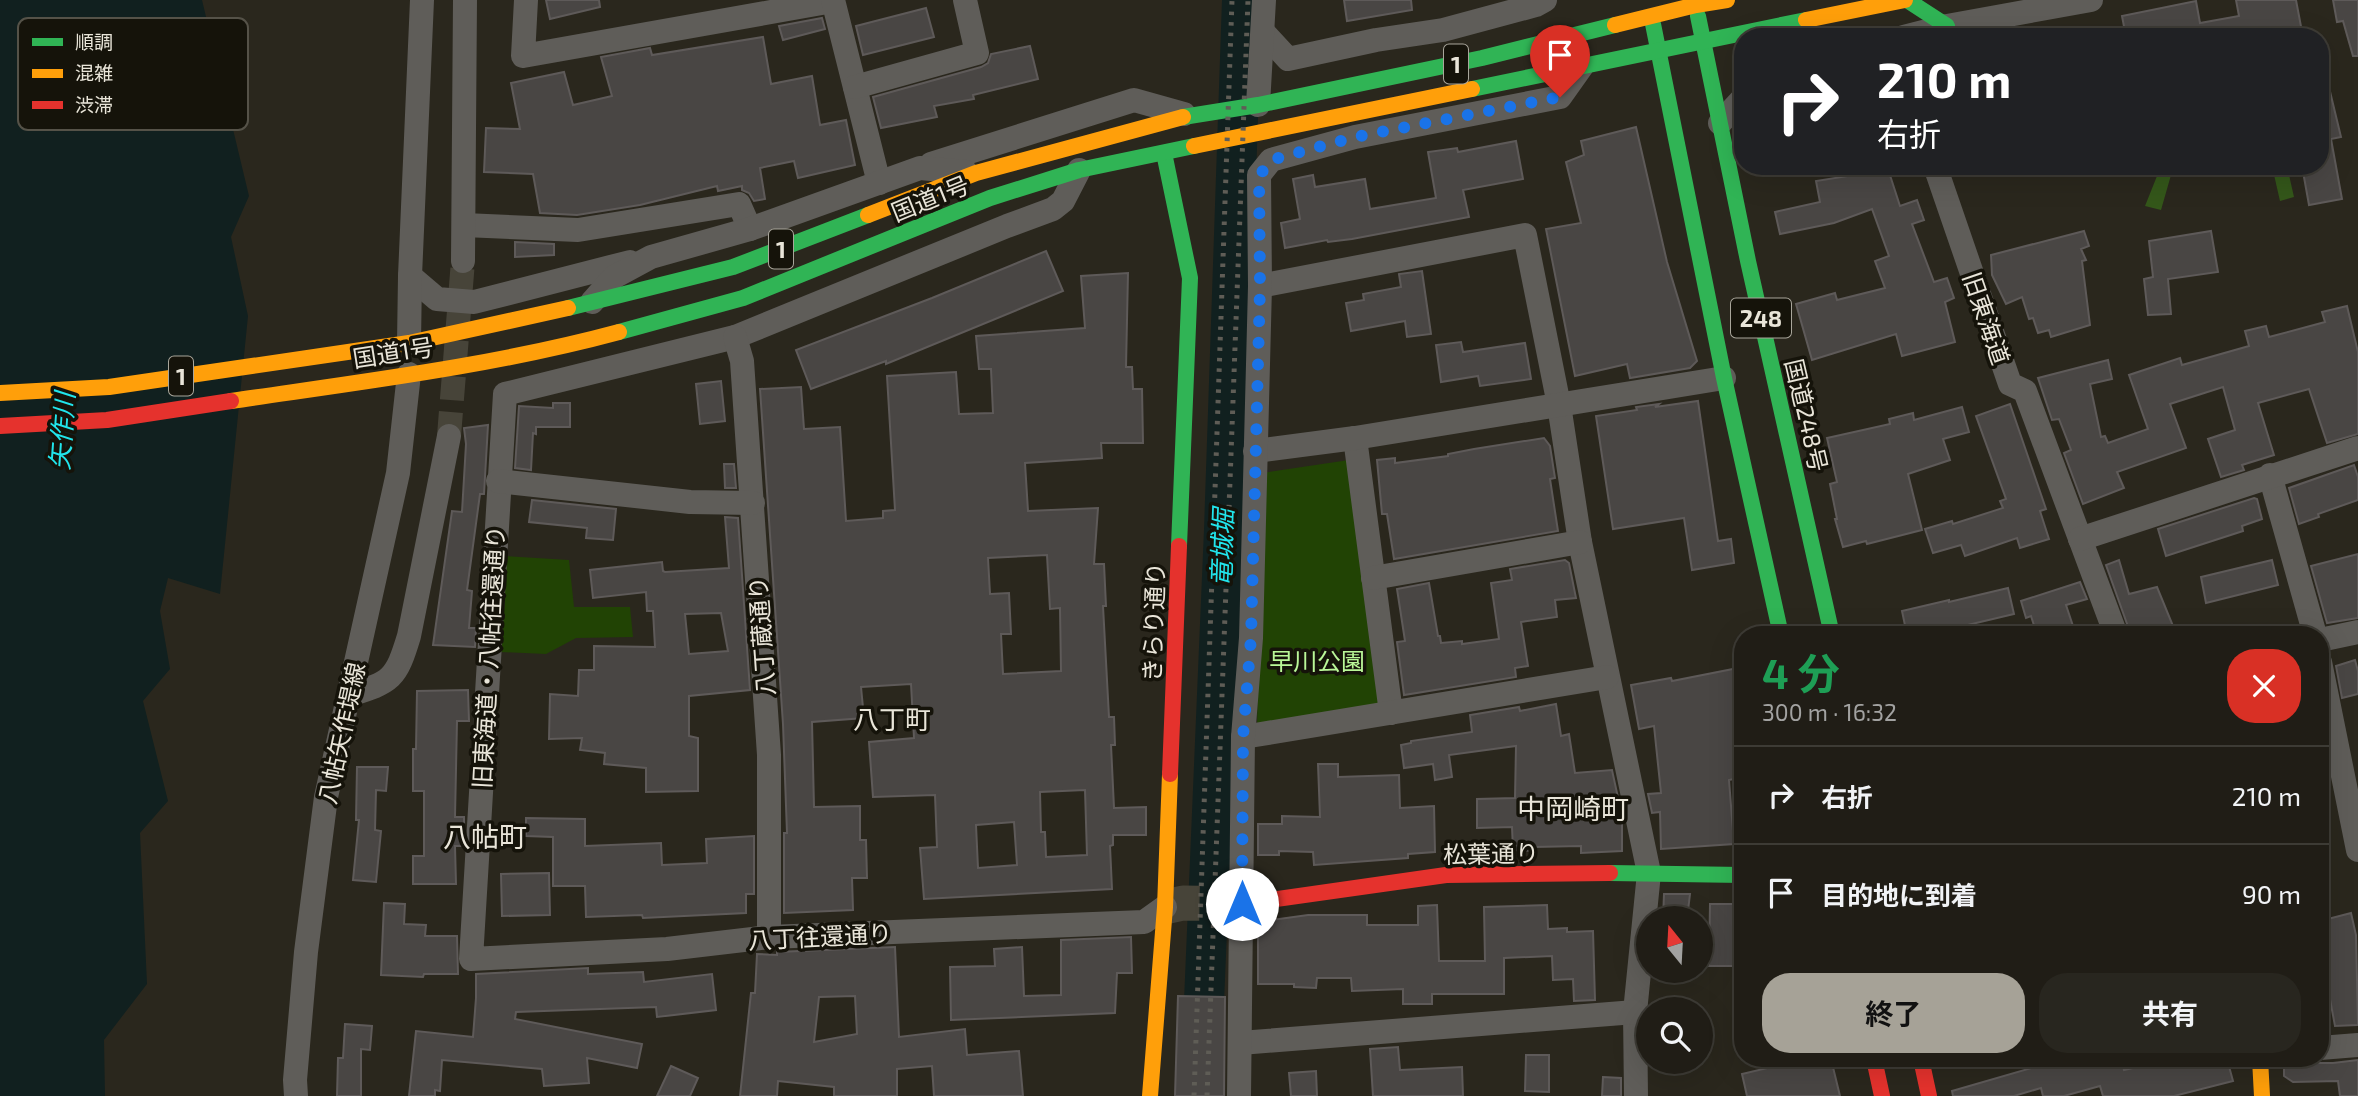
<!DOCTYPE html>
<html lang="ja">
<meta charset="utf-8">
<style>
body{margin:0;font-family:"Exo 2","Noto Sans JP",sans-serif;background:#28261f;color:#f1f3f6;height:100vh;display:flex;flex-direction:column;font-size:26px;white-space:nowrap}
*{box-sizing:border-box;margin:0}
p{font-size:23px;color:#a2a2a1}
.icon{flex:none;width:38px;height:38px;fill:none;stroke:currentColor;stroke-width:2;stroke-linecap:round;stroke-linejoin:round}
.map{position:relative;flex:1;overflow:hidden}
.drawer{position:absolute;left:1734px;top:626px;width:595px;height:441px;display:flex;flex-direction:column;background:#201d16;border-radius:28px;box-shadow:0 7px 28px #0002,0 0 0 2px #3d3b35}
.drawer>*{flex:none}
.hud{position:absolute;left:1734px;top:28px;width:595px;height:147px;border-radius:28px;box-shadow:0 7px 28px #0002,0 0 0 2px #3d3b35;background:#202124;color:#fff;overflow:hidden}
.needle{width:46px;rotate:342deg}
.fabs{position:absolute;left:1636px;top:906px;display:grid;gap:14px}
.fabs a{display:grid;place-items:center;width:77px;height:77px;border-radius:50%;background:#201d16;box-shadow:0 7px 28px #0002,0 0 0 2px #3d3b35;font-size:35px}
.pin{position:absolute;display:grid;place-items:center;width:60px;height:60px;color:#fff;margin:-72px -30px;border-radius:50% 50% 50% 0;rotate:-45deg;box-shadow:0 0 7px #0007}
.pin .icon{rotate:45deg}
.me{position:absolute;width:77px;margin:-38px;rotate:0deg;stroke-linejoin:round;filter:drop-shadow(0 0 5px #0008)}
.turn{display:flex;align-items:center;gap:24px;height:147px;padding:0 28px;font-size:32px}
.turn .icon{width:91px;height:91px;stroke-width:2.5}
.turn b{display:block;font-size:49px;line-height:60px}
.round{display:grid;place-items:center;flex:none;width:74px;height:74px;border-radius:28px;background:#28261f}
.overview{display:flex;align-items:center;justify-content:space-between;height:119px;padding:0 28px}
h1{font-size:42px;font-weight:700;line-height:52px;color:#1e9e55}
.cta{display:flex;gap:14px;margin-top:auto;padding:14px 28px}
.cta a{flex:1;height:80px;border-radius:28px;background:#a6a297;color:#111;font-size:28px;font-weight:700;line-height:80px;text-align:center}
.cta a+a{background:#28261f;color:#f1f3f6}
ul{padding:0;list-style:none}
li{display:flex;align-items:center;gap:21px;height:98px;padding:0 28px;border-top:2px solid #3d3b35}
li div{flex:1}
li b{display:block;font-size:26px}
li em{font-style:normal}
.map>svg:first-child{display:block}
.green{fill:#214304}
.forest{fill:#34571a}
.water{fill:#11201f}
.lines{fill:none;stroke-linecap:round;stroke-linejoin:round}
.river{stroke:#11201f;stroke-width:40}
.building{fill:#494644;stroke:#5e5a59;stroke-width:2;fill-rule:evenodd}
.street-tunnel{stroke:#474439;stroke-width:24;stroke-dasharray:24 12;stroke-linecap:butt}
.secondary-tunnel{stroke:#474439;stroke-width:35;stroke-dasharray:35 18;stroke-linecap:butt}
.street{stroke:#5f5d59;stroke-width:24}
.fast{stroke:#30b455;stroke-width:16}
.slow{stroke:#ff9f0a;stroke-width:16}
.jam{stroke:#e5322d;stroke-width:16}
.rail{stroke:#5f5d56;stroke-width:5;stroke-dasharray:3.5 7;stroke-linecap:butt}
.route{stroke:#1a73e8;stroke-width:12;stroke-dasharray:0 21.6}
.labels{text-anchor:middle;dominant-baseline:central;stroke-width:7;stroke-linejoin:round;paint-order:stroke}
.shield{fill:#15130a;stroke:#a9a69b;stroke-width:2}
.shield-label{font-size:23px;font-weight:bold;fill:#e9e5d9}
.street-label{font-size:24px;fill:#e9e5d9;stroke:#15130a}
.park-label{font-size:24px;fill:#baf798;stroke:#15130a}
.water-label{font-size:26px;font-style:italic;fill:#21e5ec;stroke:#15130a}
.neighbourhood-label{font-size:26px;fill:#e9e5d9;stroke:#15130a}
.quarter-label{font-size:28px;fill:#e9e5d9;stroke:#15130a}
.key{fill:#15130a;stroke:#555248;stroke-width:2}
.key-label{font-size:19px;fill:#e9e5d9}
</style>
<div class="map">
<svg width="2358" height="1096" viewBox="0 0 2358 1096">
<rect width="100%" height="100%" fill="#2a271d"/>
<!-- green -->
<g class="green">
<path d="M1349 460 1384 709 1257 731 1262 473Z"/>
<path d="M506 556 569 560 574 607H630L633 637 576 638 546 654 501 652Z"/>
</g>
<!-- forest -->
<g class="forest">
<path d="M2161 166H2238L2171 175 2161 210 2145 206Z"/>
<path d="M2272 166H2287L2294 197 2280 201Z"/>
</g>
<!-- water -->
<path class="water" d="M0 0H202L249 196 231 237 248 316 220 594 168 578 160 611 170 669 143 701 168 801 140 833 147 984 104 1040 105 1096H0Z"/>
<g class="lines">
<!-- river -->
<path class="river" d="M1200 1096 1224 530 1242 0"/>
</g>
<!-- building -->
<g class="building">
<path d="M546 0H599L600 7 550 19Z"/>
<path d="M1344 0H1411L1412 10 1347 21Z"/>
<path d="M2236 0H2296L2303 37H2126L2122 16 2196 1 2200 23 2239 16Z"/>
<path d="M2333 0H2358V56H2353L2343 21 2337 22Z"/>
<path d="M926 8 934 37 863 55 856 26Z"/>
<path d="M822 18 825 29 783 40 779 26Z"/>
<path d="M763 37 771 84 812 76 820 125 846 120 855 165 798 178 794 161 760 168 765 199 754 201 749 193 742 190V186L718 191 717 186 640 205 577 215 540 213 533 174 484 172 486 128 520 129 511 83 564 72 573 105 612 96 601 57 650 48 652 55Z"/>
<path d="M1030 46 1038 79 973 95 974 99 934 106 937 117 881 128 873 97 981 67 988 63 991 54Z"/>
<path d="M2327 79 2341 137 2331 139 2342 199 2309 205 2302 166H2320V80Z"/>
<path d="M1636 127 1667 262 1697 361 1690 368 1630 378 1627 364 1575 376 1546 229 1581 223 1566 162 1584 155 1581 141Z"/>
<path d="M1516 141 1523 179 1463 190 1469 217 1352 239 1328 242 1327 240 1285 248 1281 223 1300 219 1293 179 1313 175 1315 187 1365 179 1370 209 1436 198 1428 152 1457 148 1458 152Z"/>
<path d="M1845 166H1887L1900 206 1917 200 1924 220 1912 224 1934 282 1947 278 1954 298 1945 302 1955 342 1902 356 1896 334 1812 360 1796 304 1835 293 1837 300 1885 288 1875 261 1889 256 1872 209 1834 223 1780 234 1775 212 1820 202 1816 181 1848 176Z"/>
<path d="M2084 231 2089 246 2081 249 2086 260 2082 261 2090 325 2051 337 2049 330 2038 333 2033 318 2029 319 2022 297 2006 304 1992 275 1991 255Z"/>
<path d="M2211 231 2218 272 2168 279 2171 314 2148 315 2144 279 2153 277 2149 241Z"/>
<path d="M515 242 554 244V255L515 257Z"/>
<path d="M1046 251 1063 291 886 364V361L811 389 796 350 932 298Z"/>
<path d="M1422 271 1431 334 1407 337 1405 321 1351 331 1346 303 1364 300 1363 294 1401 287 1399 274Z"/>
<path d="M1128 273 1126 367H1132L1133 389H1142L1143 443H1101L1102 458 1025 463 1028 511 1098 508 1094 564H1104L1106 606H1103L1109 717H1114L1115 745H1111L1114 808 1146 807V835H1113V845L1110 846 1112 889 924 899 920 848 937 847 935 795 873 797 869 742 914 738 911 684 861 687 864 718 812 722 814 807 860 806V840H866L867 878H852L853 910 784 913V833H787L783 724 760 389 801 387 804 429 840 427 846 521 883 518V511L895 510 887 376 956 372 959 414 993 413 991 369H979L976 336 1085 328 1081 276ZM1047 555 1050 609 1060 608 1061 671 1003 674 1001 634H1011L1009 593 990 594 988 558ZM1085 790 1087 855 1046 857 1045 832H1041L1040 792ZM1014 822 1017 865 978 868 976 825Z"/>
<path d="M2347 306 2358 352V434L2327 443 2309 389 2258 403 2274 455 2242 465 2244 470 2221 477 2208 439 2235 430 2223 387 2170 404 2186 448 2117 472 2124 488 2083 504 2064 453 2071 450 2059 419 2052 420 2038 378 2108 360 2112 379 2090 384 2101 437 2105 436 2108 443 2148 429 2129 375 2180 358 2182 365 2249 346 2245 331 2266 326 2269 337 2325 322 2322 312Z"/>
<path d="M1461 342 1463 352 1525 343 1531 379 1480 386 1478 376 1441 382 1436 345Z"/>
<path d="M721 381 725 421 700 424 696 384Z"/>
<path d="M1698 401 1718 541 1731 539 1734 563 1692 570 1684 518 1613 529 1596 416 1637 410 1636 407 1659 404 1655 407Z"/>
<path d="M553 403H570V427H536V434L533 433 531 470 515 468 519 406 553 408Z"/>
<path d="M2010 404 2046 509 2040 511 2049 539 2020 548 2017 538 1965 556 1961 545 1933 553 1925 529 1952 521 1953 524 2003 508 2000 501 2006 499 1976 416Z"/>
<path d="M1962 407 1969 432 1943 439 1950 460 1908 474 1922 530 1867 544 1866 541 1843 547 1835 519H1837L1830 484 1837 482 1827 438 1890 424 1889 419 1913 413 1914 420Z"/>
<path d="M488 425 484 494H480L467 590 472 591 469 628H476L475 647 433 645 452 511 462 512 466 444 464 428Z"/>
<path d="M1544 438 1550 446 1555 478 1550 479 1558 531 1394 559 1387 514H1382L1377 460 1395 458V463L1448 456V454L1474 449Z"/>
<path d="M724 464H734L736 488H725Z"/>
<path d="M2354 465 2358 477V500L2318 514 2319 517 2299 524 2289 488Z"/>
<path d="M2254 498 2257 499 2262 519 2242 526 2243 531 2166 556 2158 529Z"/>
<path d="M532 500 616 509 613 540 586 538 587 528 529 522Z"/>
<path d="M725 517 738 518 750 690 689 696V736L698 738V791L646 792V768L604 764 605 753 580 750 582 738 549 739 550 694 578 696 579 670H594V646L655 647 653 611H647L646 592 593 598 590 570 662 562 663 571 665 572 729 568ZM721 613 728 651 689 654 685 614Z"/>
<path d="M2358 554V618L2327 623 2311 566Z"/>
<path d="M1565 560 1569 563 1576 598 1555 600 1557 617 1521 622 1528 666 1515 668 1516 677 1404 695 1397 642 1405 641 1397 589 1429 583 1438 636H1440L1441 643 1462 641V644L1499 639 1491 583 1512 580 1510 569Z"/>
<path d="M2119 560 2129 594 2157 587 2173 626 2152 635H2131L2106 565Z"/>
<path d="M2272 560 2278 585 2206 603 2201 577Z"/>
<path d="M2080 582 2087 599 2066 605 2076 635H2037L2031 616 2026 618 2021 601Z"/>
<path d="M2008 588 2014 614 1955 628 1956 631 1938 635H1907L1902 611 1949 600V602Z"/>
<path d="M2355 660 2358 671V694L2342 698 2336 666Z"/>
<path d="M1743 667V777L1729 780 1734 844 1661 849 1660 812 1652 813 1648 794 1661 793 1654 726 1639 729 1631 685 1671 678 1672 681Z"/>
<path d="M468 690 469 721H457L455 817H464V827L463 846H455L456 884H413V856H424V791H413V749H416L417 691Z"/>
<path d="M1556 704 1561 736 1569 734 1575 773 1612 770 1622 816V851L1581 853V846L1533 847V851L1513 850 1512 827 1477 828V799L1515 798 1516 746 1449 755 1452 777 1435 780 1433 764 1404 768 1401 745 1411 743V741L1472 732 1470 715 1519 707 1520 711Z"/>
<path d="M1318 764H1338V777L1399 775 1400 808 1434 806 1435 852 1408 854V858L1314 865 1313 852 1279 851V855H1258V824H1282V816L1320 817Z"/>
<path d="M357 767H388L386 791 376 790 375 830 381 831 376 882 353 880 359 820H356Z"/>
<path d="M526 818 585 819V846L661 843 662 865 707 863 706 839 754 836V894H746V913L643 918 642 915 586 917 585 886H553V837L526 836Z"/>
<path d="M549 873 550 915 502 916 501 874Z"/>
<path d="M1664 894H1690L1687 919H1663Z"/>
<path d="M384 903 405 904 404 924 426 925 425 936H457L458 974H424L423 977 381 975Z"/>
<path d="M1710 904H1740V966H1709Z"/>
<path d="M1437 905 1439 961H1485L1484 907 1547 905 1548 929 1567 928V932L1593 931 1595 1000 1574 1001 1573 979 1553 980 1552 956 1504 958V994H1432V1004H1403V989L1352 991 1351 978H1317L1316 988 1294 987V984H1258V922L1308 915H1367V925H1418V906Z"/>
<path d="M2351 913 2356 935 2358 1025 2335 1026 2327 983 2320 984V921Z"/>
<path d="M1131 937 1132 973H1117L1115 1013 951 1020 950 967 995 966 994 949 1022 947 1024 996 1061 995V940Z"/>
<path d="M895 947 899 1037 965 1029 967 1055 1019 1051 1023 1096H934L932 1066 897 1069V1096H834V1087L778 1081 777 1096H740L751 993H755L757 954 777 955V952ZM855 996 857 1034 814 1042 819 997Z"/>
<path d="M588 968V974L643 972 644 982 712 974 716 1010 657 1017 656 1007 516 1012 515 1019 642 1044 637 1068 587 1058 589 1083 544 1086 542 1069 442 1060 440 1091 435 1090V1096H409L416 1031 473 1037 476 998V974Z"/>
<path d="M1178 996 1225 997 1224 1096H1175Z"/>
<path d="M345 1024 372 1026 370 1050 361 1049V1096H337L338 1058H343Z"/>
<path d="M1398 1047 1400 1070 1462 1067 1463 1096H1373L1370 1049Z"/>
<path d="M1526 1055H1549V1092L1525 1091Z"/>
<path d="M1806 1059H1831L1840 1096H1747L1742 1074Z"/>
<path d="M2033 1059H2121L2124 1070 2172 1059H2227L2233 1081 2174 1096H2103L2100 1086 2064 1096H2043L2041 1088 2014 1096H1953L1952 1091 2035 1067Z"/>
<path d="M2293 1059H2311L2320 1063H2333L2358 1060V1096H2340L2338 1081 2293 1082 2284 1076V1065Z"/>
<path d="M671 1066 698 1078 690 1096H657Z"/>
<path d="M1316 1071 1317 1096H1291L1289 1073Z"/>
<path d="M1603 1077 1621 1078V1096H1602Z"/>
</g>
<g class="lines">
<!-- street-tunnel -->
<path class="street-tunnel" d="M449 436 463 261"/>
<!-- secondary-tunnel -->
<path class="secondary-tunnel" d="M1165 907 1183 903 1242 904"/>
<!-- street -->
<g class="street">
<path d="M526 0 523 56 833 1"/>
<path d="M833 0 879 183"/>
<path d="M1263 32 1288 59 1376 40 1443 30 1536 5 1545 0"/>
<path d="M1904 37 1947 26 2091 0"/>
<path d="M855 87 977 53 965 0"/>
<path d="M1258 105 1264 0"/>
<path d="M1720 123 1743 98"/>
<path d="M931 164 1134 100 1184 114"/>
<path d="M1935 166 2010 384 2025 391 2116 635"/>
<path d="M1079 170 1063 201 1053 209 1007 226 735 337 505 394 471 959 667 949 769 937 1144 922 1165 907"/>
<path d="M464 225 578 230 739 204 750 229"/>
<path d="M463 261 465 0"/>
<path d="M410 276 437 299 474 302 630 262"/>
<path d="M1260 286 1525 235 1559 405 1580 542 1649 873 1635 1012 1636 1096"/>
<path d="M592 302 614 277 651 257 750 229 920 168 966 172"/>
<path d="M735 337 742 361 769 755V937"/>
<path d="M409 343 410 276 422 0"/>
<path d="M1355 438 1391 713"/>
<path d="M1255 451 1355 438 1724 378"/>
<path d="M2270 475 2315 635"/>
<path d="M498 481 690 502 753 503"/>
<path d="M2080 539 2358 448"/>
<path d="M1373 578 1580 542"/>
<path d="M2320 640 2358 632"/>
<path d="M2320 662 2358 850"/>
<path d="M349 695C392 682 396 679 409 636L449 436"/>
<path d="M1243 737 1607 677"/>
<path d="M1240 1043 1635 1012"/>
<path d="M2320 1048 2358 1045"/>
<path d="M296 1096 295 1080 306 952 326 797 398 473 409 374"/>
<path d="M1239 1096 1243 737 1251 638 1260 286 1259 175 1271 160 1355 137 1560 97 1582 66"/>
</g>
<!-- fast -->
<g class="fast">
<path d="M1907 0 1947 26"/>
<path d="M1698 16 1748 261 1832 635"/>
<path d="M1653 24 1724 378 1781 635"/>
<path d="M1472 89 1806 20"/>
<path d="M1183 117 1258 105 1482 58 1615 25"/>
<path d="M1164 153 1190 278 1179 546"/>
<path d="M568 308 733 267 868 215"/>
<path d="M619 332 743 298 990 198 1079 170 1194 146"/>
<path d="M1610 873 1743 875"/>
</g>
<!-- slow -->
<g class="slow">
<path d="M1806 20 1905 0"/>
<path d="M1615 25 1696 5 1727 0"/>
<path d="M1194 146 1472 89"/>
<path d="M868 215 976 173 1183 117"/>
<path d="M0 393 109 387 409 343 568 308"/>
<path d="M231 401C360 382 493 366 619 332"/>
<path d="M2260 1059 2262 1096"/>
<path d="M1150 1096 1165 907 1170 774"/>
</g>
<!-- jam -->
<g class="jam">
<path d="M0 426 107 420 231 401"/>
<path d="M1170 774 1179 546"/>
<path d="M1242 904 1446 875 1610 873"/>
<path d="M1874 1059 1882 1096"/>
<path d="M1921 1059 1929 1096"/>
</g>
<!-- rail -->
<g class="rail">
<path d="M1194 1096 1232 0"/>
<path d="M1207 1096 1248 0"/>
</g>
</g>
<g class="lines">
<!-- route -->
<path class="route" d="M1242 904 1243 737 1251 638 1260 286 1259 176 1271 160 1355 137 1560 97"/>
</g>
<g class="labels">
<!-- shield labels -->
<g class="shield">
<rect x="1444" y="44.5" width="24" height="39" rx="5"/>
<rect x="769" y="229.5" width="24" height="39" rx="5"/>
<rect x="1731" y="298.5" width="60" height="39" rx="5"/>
<rect x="169" y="356.5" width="24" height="39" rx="5"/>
</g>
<g class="shield-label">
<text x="1456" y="64">1</text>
<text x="781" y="249">1</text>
<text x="1761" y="318">248</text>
<text x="181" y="376">1</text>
</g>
<!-- street labels -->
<g class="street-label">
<text transform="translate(930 198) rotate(-22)">国道1号</text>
<text transform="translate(1987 318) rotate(71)">旧東海道</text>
<text transform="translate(393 352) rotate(-9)">国道1号</text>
<text transform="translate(1807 415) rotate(77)">国道248号</text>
<text transform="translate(1153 622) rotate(-88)">きらり通り</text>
<text transform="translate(761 636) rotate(-94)">八丁蔵通り</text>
<text transform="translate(488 657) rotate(-87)">旧東海道・八帖往還通り</text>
<text transform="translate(341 733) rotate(-78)">八帖矢作堤線</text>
<text transform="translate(1491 853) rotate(-1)">松葉通り</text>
<text transform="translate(820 936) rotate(-3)">八丁往還通り</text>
</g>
<!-- park labels -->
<g class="park-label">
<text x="1317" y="660">早川公園</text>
</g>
<!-- water labels -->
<g class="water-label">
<text transform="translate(61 431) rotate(-86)">矢作川</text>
<text transform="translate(1221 548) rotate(-88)">竜城堀</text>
</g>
<!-- neighbourhood labels -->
<g class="neighbourhood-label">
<text x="892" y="718">八丁町</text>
</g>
<!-- quarter labels -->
<g class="quarter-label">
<text x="1573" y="808">中岡崎町</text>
<text x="485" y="836">八帖町</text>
</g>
</g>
<!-- legend -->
<rect x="18" y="18" width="230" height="112" rx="10" class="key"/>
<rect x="32" y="38" width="31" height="8" fill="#30b455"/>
<rect x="32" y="69" width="31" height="9" fill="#ff9f0a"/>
<rect x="32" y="101" width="31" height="8" fill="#e5322d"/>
<g class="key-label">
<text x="75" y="49">順調</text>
<text x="75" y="80">混雑</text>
<text x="75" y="112">渋滞</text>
</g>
</svg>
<div class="fabs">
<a><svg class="needle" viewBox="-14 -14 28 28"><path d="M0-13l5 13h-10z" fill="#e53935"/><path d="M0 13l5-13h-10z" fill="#a2a2a1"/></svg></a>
<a><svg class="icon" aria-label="search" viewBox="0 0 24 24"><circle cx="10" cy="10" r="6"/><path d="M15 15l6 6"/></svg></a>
</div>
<div class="pin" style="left:1560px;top:97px;background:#d93025"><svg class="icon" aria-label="arrive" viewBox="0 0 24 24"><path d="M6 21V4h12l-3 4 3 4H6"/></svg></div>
<svg class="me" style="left:1242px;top:904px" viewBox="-20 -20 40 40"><circle r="19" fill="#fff"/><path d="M0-13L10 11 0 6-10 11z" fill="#1a73e8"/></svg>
<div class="hud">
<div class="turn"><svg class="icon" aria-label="right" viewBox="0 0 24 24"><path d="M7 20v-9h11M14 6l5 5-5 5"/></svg><div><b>210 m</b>右折</div></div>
</div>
<section class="drawer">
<div class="overview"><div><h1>4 分</h1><p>300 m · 16:32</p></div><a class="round" style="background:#d93025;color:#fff"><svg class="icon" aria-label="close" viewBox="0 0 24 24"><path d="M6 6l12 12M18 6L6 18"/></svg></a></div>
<ul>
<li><svg class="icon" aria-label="right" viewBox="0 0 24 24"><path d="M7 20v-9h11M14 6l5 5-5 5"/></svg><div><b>右折</b></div><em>210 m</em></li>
<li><svg class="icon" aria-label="arrive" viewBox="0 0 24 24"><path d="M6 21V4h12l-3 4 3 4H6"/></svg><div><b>目的地に到着</b></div><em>90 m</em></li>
</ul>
<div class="cta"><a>終了</a><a>共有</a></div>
</section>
</div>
